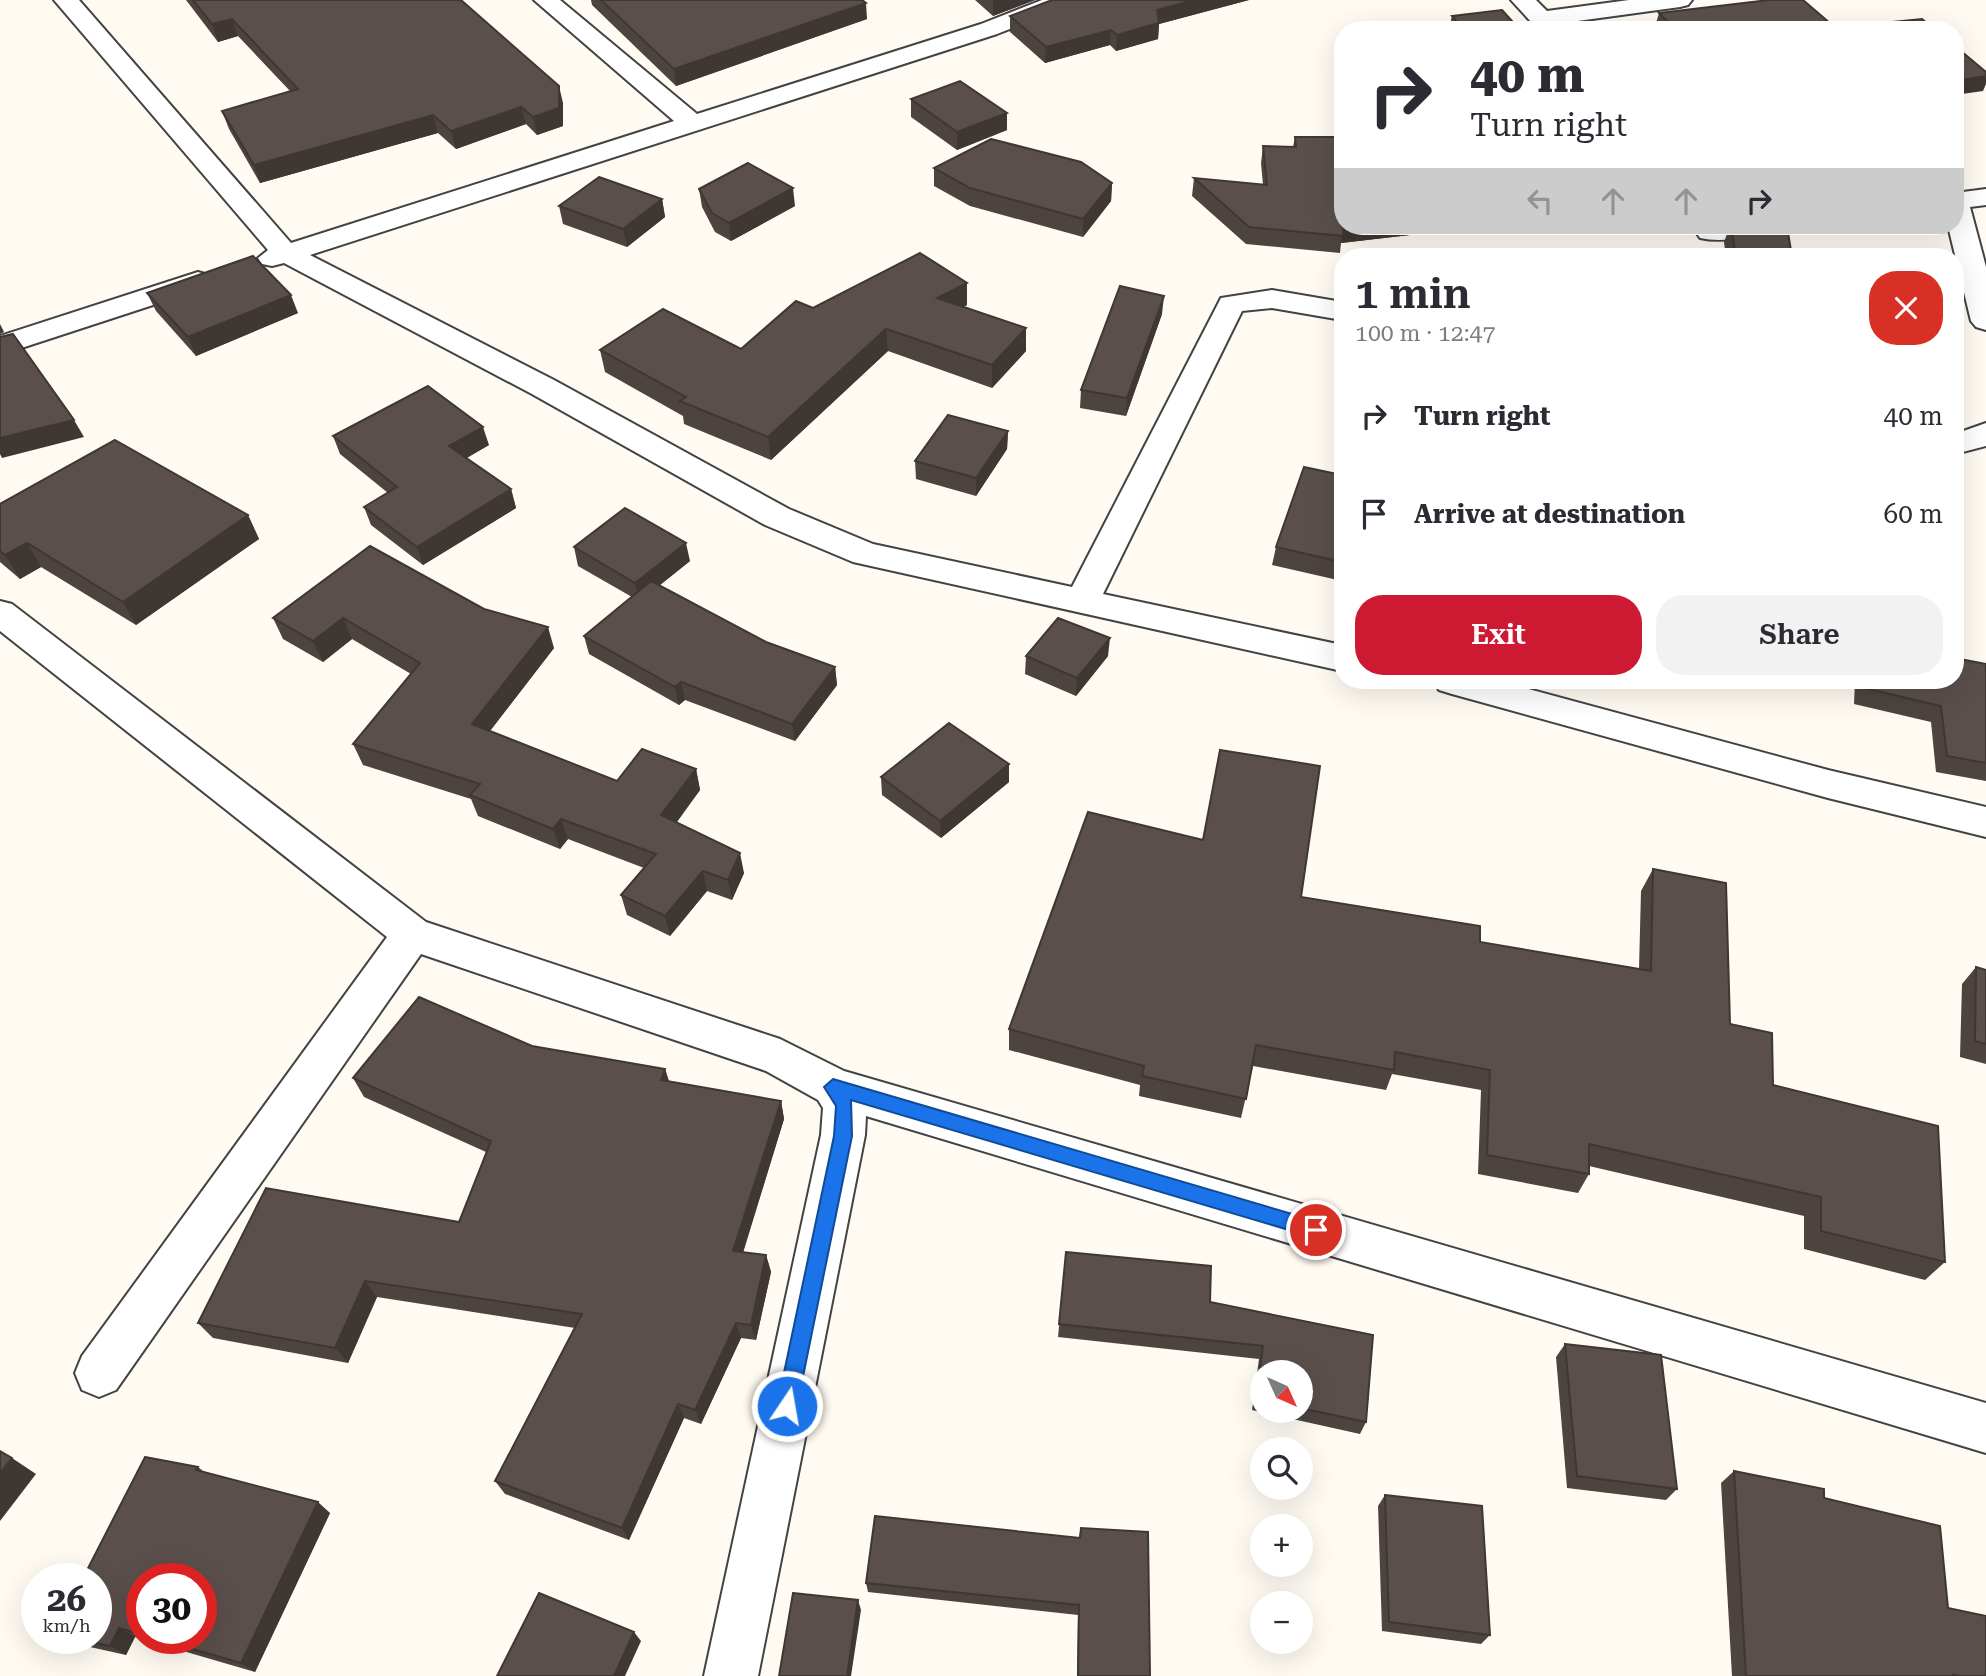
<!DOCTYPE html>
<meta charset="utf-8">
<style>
body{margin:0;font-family:"Roboto Serif",serif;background:#f2f2f3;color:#2b2b33;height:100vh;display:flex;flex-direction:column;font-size:26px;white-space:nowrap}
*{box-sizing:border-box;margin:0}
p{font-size:23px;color:#7c7c81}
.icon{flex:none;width:38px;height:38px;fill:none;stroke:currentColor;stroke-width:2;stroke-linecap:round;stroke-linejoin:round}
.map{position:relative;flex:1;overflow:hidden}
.drawer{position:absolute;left:1334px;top:248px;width:630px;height:441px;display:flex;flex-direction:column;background:#fff;border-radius:28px;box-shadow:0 7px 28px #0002}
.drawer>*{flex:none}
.guide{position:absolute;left:1334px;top:21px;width:630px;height:214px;border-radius:28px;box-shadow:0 7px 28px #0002;background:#fff;color:#2b2b33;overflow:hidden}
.needle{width:46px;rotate:135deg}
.fabs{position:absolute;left:1250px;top:1360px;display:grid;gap:14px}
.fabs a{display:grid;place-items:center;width:63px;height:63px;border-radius:50%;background:#fff;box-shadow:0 7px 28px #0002;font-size:35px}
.speed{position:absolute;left:21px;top:1563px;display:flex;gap:14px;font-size:35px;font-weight:700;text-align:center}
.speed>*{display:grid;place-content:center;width:91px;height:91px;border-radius:50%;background:#fff;box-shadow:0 7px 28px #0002;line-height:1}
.speed small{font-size:18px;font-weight:400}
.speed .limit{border:10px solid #d22;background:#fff;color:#111}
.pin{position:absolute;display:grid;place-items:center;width:60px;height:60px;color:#fff;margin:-30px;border:4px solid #fff;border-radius:50%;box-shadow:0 2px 7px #0007}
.me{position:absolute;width:77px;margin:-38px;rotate:12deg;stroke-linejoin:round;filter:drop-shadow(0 0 5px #0008)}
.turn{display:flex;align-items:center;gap:24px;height:147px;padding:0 21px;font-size:32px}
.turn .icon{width:91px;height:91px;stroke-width:2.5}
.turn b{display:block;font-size:49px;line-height:60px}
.lanes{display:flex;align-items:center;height:66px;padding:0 21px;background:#0003;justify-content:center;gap:35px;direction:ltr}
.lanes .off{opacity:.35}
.round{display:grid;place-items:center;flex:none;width:74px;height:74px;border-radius:28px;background:#f2f2f3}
.overview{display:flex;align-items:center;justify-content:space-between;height:119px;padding:0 21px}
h1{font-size:42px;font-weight:600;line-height:52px}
.primary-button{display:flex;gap:14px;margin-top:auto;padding:14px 21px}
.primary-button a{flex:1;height:80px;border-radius:28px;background:#cd1a32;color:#fff;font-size:28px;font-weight:600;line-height:80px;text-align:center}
.primary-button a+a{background:#f2f2f3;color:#2b2b33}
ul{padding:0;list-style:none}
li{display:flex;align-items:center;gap:21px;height:98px;padding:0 21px}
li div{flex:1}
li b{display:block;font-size:26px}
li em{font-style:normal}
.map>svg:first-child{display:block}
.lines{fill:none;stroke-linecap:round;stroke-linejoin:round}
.street-casing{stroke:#434343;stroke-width:4}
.street{fill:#fff;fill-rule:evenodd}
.wall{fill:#4d4440;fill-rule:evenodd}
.shaded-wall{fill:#3f3734}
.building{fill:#5a4f4b;stroke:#3f3734;stroke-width:2}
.route{fill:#1a73e8;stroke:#114b97;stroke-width:2}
</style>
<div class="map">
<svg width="1986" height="1676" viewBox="0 0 1986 1676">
<rect width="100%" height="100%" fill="#fffbf2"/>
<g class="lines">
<!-- street casing -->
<g class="street-casing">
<g id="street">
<path d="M54 0H79L291 243 674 121 534 0H560L697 114 981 24 1042 0H1075L1071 5 997 34 310 255 554 380 789 509 873 544 1072 587 1221 298 1272 290 1342 302V320L1272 308 1242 311 1103 594 1342 645V671L853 562 765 525 532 394 284 263 272 266 262 264 258 258 268 250Z"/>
<path d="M1511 0H1536L1547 11 1629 0H1692L1688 5 1680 7 1541 26 1533 24Z"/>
<path d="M1986 189V205L1970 207 1986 267V330L1976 327 1971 321 1948 226H1955V193Z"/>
<path d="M1700 226H1777L1773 232C1751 237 1722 243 1700 238L1696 232Z"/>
<path d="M198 272 208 275 212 281 208 287 0 355V336Z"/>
<path d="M1986 423V446L1955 454V434Z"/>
<path d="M0 601 12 604 426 922 780 1039 844 1071 1986 1403V1453L866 1116 865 1135 758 1676H704L821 1135 823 1108 818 1100 766 1071 421 954 116 1390 99 1397 82 1390 75 1373 82 1356 387 937 0 631Z"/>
<path d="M1434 681H1499L1828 770 1986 807V837L1828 798 1452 694 1439 690Z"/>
</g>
</g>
<!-- street -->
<use href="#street" class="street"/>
</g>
<!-- wall -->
<g class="wall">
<path d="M186 0H461L563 103V126L537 135 526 124 456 149 438 133 260 183 229 129 222 111 290 91 238 36 218 42Z"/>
<path d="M591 0H862L867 19 676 86 592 5Z"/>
<path d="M975 0H1035L993 16Z"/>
<path d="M1052 0H1249L1159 24 1158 39 1116 51 1110 45 1045 63 1010 32V16Z"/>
<path d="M1659 13 1838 30H1654Z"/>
<path d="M1452 16 1520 30H1451L1449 28Z"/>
<path d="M911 99 1007 113V130L957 150 911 117Z"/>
<path d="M1295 137 1427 233 1341 243 1340 253 1246 244 1192 196 1194 178 1263 185 1261 163 1263 146 1293 147Z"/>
<path d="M934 168 1112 183 1111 201 1083 237 970 206 934 186Z"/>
<path d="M699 189 795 206 731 241 715 232 702 207Z"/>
<path d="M662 199 665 217 627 247 563 224 559 206Z"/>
<path d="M1730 226H1787L1792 257H1726L1724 242Z"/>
<path d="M967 283V305L963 307 1026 328V351L992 388 888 351 771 460 684 424 683 416 605 372 600 350 741 349 813 308Z"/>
<path d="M147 293 298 313 196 356 156 311Z"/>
<path d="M1162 314 1126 416 1080 408 1081 390Z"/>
<path d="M1008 431 1007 449 976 496 916 479 915 461Z"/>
<path d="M333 436 489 445 466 458 511 489 516 508 423 565 371 525 364 507 388 493 340 454Z"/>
<path d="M1342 475V581L1272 565 1276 547Z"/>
<path d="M0 504 248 515 259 539 136 625 41 567 20 579 0 562Z"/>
<path d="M370 546 554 648 490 731 617 781 696 769 700 790 676 822 744 873 732 900 707 891 670 936 627 915 621 895 644 868 568 839 560 849 478 816 471 799 363 765 353 744 411 674 352 639 323 662 283 639 273 618Z"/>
<path d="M574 547 690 561 660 585 766 642 835 667 837 685 795 741 685 700 679 705 589 654 584 636 632 597 578 566Z"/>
<path d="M1026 656H1108L1076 696 1025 674Z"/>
<path d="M1986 664V781L1936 772 1931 722 1854 704 1855 681H1955Z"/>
<path d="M881 777 1009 782 941 838 882 795Z"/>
<path d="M1653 869 1730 1024 1773 1085 1945 1262 1925 1280 1804 1249V1216L1589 1166V1174L1578 1193 1478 1174 1481 1090 1392 1074 1386 1090 1253 1066 1241 1118 1139 1096 1140 1085 1009 1050V1029L1301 897 1480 942 1639 969 1641 891Z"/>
<path d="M1976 967 1986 970V1064L1960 1057 1962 984Z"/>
<path d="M532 1046 665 1069 669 1082 781 1101 784 1119 743 1253 766 1255 771 1272 756 1340 741 1338 701 1424 684 1418 629 1540 505 1494 495 1481 575 1328 377 1297 348 1363 213 1338 198 1323 459 1222 486 1152 364 1097 353 1078Z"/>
<path d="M1066 1252 1210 1302 1366 1422 1360 1434 1252 1410 1259 1359 1058 1337ZM1262 1372H1300V1410H1262Z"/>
<path d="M1565 1344 1677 1489 1666 1500 1567 1488 1556 1357Z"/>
<path d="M198 1467 203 1471 330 1513 255 1672 135 1637 126 1655 72 1643 63 1638H96ZM142 1578 201 1638H142Z"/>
<path d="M1734 1471 1824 1498 1948 1608 1986 1676H1732L1721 1483Z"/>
<path d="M1385 1495 1490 1635 1481 1644 1382 1631 1378 1506Z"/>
<path d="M1081 1528 1150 1676H1077L1078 1615 868 1592 866 1583 1079 1537Z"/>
</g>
<!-- shaded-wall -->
<g class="shaded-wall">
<path d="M996 0H1035L993 16V1Z"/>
<path d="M1194 0H1249L1159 24 1158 39 1116 51 1117 35 1157 10Z"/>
<path d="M866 3 867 19 676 86 674 69Z"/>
<path d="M232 19 238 36 218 42 212 24Z"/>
<path d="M1111 30 1110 45 1045 63 1046 47Z"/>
<path d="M1986 76V84L1983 91 1955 95V81Z"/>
<path d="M559 86 563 103V126L537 135 533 117Z"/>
<path d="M521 107 526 124 456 149 451 131Z"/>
<path d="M1007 113V130L957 150V132Z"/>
<path d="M433 115 438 133 260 183 254 165Z"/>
<path d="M1112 183 1111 201 1083 237V219Z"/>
<path d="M793 188 795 206 731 241 729 223Z"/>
<path d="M662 199 665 217 627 247 623 229Z"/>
<path d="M1343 226H1428L1427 233 1341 243Z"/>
<path d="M967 283V305L938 321 937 298Z"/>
<path d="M291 295 298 313 196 356 188 337Z"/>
<path d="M1164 296 1162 314 1126 416 1127 398Z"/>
<path d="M0 324 4 332 0 334Z"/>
<path d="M1026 328V351L992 388V365Z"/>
<path d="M886 329 888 351 771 460 768 437Z"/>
<path d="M74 420 84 437 2 458 0 454V438Z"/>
<path d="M483 427 489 445 455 465 449 446Z"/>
<path d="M1008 431 1007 449 976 496V478Z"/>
<path d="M511 489 516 508 423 565 417 547Z"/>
<path d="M248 515 259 539 136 625 123 602Z"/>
<path d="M27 543 41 567 20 579 5 555Z"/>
<path d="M686 543 690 561 640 601 635 583Z"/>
<path d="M343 618 352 639 323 662 313 641Z"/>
<path d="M548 627 554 648 479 745 472 724Z"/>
<path d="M1110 638 1108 656 1076 696 1077 678Z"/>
<path d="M835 667 837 685 795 741 792 724Z"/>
<path d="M681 682 685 700 679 705 675 687Z"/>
<path d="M1009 764V782L941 838 940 821Z"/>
<path d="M696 769 700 790 667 836 661 815Z"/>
<path d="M561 819 568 839 560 849 553 829Z"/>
<path d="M740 853 744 873 732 900 728 880Z"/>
<path d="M703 871 707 891 670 936 665 916Z"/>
<path d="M665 1069 671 1087 661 1080Z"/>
<path d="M781 1101 784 1119 738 1268 733 1251Z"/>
<path d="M766 1255 771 1272 756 1340 751 1325Z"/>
<path d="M365 1281 377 1297 348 1363 335 1348Z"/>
<path d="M736 1323 741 1338 701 1424 695 1410Z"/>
<path d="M678 1404 684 1418 629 1540 622 1528Z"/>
<path d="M12 1458 36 1474 0 1521V1473Z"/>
<path d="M318 1502 330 1513 255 1672 241 1663Z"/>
<path d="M858 1600 861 1610 851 1676H847Z"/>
<path d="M119 1628 135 1637 126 1655 110 1646Z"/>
<path d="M634 1632 641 1641 625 1676H614Z"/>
</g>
<!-- building -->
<g class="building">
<path d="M193 0H461L559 86V108L533 117 521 107 451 131 433 115 254 165 222 111 298 89 232 19 212 24Z"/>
<path d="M601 0H862L866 3 674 69Z"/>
<path d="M1052 0H1194L1157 10 1159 23 1117 35 1111 30 1046 47 1010 16Z"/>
<path d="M1769 0H1803L1838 30H1676L1659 13Z"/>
<path d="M1502 10 1520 30H1464L1452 16Z"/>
<path d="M1922 19 1935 30H1855L1851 26Z"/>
<path d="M1955 46 1986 72V76L1955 81Z"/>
<path d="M960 81 1007 113 957 132 911 99Z"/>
<path d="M1295 137H1342V226H1348H1343V236L1249 227 1194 178 1267 185 1263 146 1296 147Z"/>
<path d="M991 139 1081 162 1112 183 1083 219 970 188 934 168Z"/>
<path d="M748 163 793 188 729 223 712 213 699 189Z"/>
<path d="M599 177 662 199 623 229 559 206Z"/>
<path d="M1731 226H1787L1792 257H1736Z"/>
<path d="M920 253 967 283 937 298 1026 328 992 365 886 329 768 437 680 401 686 397 600 350 663 309 741 349 796 301 813 308Z"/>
<path d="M253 256 291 295 188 337 147 293Z"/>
<path d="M1120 286 1164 296 1127 398 1081 390Z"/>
<path d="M13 334 74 420 0 438V337Z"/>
<path d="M428 386 483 427 449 446 511 489 417 547 364 507 397 487 333 436Z"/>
<path d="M948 415 1008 431 976 478 915 461Z"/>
<path d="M115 440 248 515 123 602 27 543 5 555 0 551V504Z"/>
<path d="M1304 467 1342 475V562L1276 547Z"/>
<path d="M625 508 686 543 635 583 574 547Z"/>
<path d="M370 546 484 609 548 627 472 724 617 781 642 749 696 769 661 815 740 853 728 880 703 871 665 916 621 895 656 854 561 819 553 829 470 795 480 784 353 744 420 663 343 618 313 641 273 618Z"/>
<path d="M651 581 766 642 835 667 792 724 681 682 675 687 584 636Z"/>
<path d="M1058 618 1110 638 1077 678 1026 656Z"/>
<path d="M1955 658 1986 664V763L1947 756 1941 706 1864 688V681H1955Z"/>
<path d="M949 723 1009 764 940 821 881 777Z"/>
<path d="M1220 750 1320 766 1301 897 1480 926V942L1651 971 1653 869 1726 883 1730 1024 1772 1033 1773 1085 1938 1126 1945 1262 1821 1231V1197L1589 1144V1174L1487 1155 1490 1070 1395 1052 1394 1070 1256 1045 1246 1099 1142 1076 1144 1066 1009 1029 1088 812 1203 840Z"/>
<path d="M1976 967 1986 970V1044L1975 1041Z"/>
<path d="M419 997 532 1046 665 1069 661 1080 781 1101 733 1251 766 1255 751 1325 736 1323 695 1410 678 1404 622 1528 495 1481 582 1314 365 1281 335 1348 198 1323 266 1188 459 1222 491 1141 353 1078Z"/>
<path d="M1066 1252 1211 1266 1210 1302 1373 1335 1366 1422 1300 1408V1372H1262V1399L1256 1398 1263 1346 1059 1324Z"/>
<path d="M1565 1344 1661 1355 1677 1489 1577 1476Z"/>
<path d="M0 1451 12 1458 0 1473Z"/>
<path d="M145 1457 198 1467 196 1470 318 1502 241 1663 154 1638H201V1578H142V1635L119 1628 110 1646 74 1638H96V1578H83Z"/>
<path d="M1734 1471 1824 1489V1498L1940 1526 1948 1608 1986 1616V1676H1961L1954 1675 1955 1676H1746Z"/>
<path d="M1385 1495 1482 1506 1490 1635 1389 1622Z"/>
<path d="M875 1516 1080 1538 1081 1528 1148 1532 1150 1676H1078L1079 1605 866 1583Z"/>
<path d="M539 1593 634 1632 614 1676H497Z"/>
<path d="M793 1593 858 1600 847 1676H779Z"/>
</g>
<!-- route -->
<path class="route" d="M833 1079 1316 1221 1322 1223 1325 1230 1322 1236 1316 1238 851 1100 852 1136 797 1406 794 1413 787 1416 780 1413 777 1406 834 1136 836 1106 824 1087Z"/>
</svg>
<div class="fabs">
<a><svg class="needle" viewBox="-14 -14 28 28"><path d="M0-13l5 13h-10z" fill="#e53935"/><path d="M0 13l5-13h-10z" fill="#7c7c81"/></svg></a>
<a><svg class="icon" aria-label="search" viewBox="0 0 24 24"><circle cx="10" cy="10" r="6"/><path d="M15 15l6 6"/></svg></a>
<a>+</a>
<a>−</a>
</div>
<div class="speed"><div>26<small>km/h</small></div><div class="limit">30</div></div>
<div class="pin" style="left:1316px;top:1230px;background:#d93025"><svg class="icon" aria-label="arrive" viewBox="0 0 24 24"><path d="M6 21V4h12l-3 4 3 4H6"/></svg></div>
<svg class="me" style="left:787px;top:1406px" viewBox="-20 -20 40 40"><circle r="17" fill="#1a73e8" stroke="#fff" stroke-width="3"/><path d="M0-11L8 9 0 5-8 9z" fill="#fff"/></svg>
<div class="guide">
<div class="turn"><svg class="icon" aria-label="right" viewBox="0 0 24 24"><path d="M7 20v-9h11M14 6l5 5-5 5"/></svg><div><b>40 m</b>Turn right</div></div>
<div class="lanes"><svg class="icon off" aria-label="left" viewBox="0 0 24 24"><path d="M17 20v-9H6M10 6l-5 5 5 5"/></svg><svg class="icon off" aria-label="ahead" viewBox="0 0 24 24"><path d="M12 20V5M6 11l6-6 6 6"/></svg><svg class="icon off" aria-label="ahead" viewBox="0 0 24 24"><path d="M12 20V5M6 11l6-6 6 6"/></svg><svg class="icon" aria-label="right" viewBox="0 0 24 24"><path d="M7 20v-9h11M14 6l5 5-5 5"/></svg></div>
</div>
<section class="drawer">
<div class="overview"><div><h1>1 min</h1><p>100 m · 12:47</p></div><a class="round" style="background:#d93025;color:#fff"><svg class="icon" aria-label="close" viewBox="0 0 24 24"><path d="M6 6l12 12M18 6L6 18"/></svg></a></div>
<ul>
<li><svg class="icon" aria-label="right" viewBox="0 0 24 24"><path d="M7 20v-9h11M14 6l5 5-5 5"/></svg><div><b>Turn right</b></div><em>40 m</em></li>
<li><svg class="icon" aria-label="arrive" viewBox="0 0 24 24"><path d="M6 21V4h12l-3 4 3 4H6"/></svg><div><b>Arrive at destination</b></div><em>60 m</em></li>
</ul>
<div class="primary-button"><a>Exit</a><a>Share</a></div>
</section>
</div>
